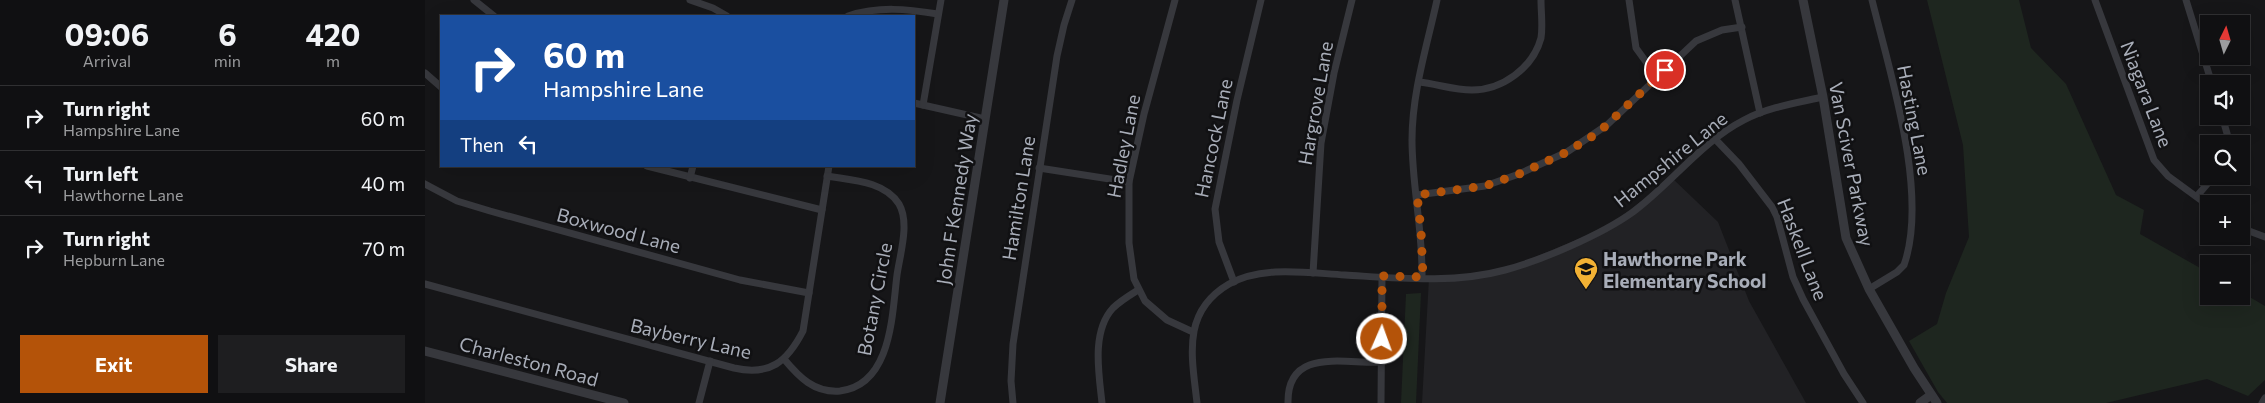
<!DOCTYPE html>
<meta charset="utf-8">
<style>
body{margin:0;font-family:Commissioner,sans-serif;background:#1e1e20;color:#f1f3f6;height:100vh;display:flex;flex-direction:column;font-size:19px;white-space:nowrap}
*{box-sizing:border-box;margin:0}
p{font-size:16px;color:#9c9d9f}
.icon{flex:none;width:28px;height:28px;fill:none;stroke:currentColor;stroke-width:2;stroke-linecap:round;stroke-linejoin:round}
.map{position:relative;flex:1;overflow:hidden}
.side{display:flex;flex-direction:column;background:#101012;width:425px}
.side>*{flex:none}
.top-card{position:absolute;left:15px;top:15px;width:475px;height:152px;border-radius:0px;box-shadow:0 5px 20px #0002,0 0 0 1px #303032;background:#1a4fa0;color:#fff;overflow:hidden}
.needle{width:32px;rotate:5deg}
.buttons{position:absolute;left:1775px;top:15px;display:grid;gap:10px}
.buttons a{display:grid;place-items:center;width:50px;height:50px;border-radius:0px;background:#101012;box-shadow:0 5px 20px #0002,0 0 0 1px #303032;font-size:25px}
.pin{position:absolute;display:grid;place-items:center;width:42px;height:42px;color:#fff;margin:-21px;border:2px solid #fff;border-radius:50%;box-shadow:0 1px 5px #0007}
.me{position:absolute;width:55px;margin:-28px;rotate:2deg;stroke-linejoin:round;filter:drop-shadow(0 0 4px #0008)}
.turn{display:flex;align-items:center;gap:18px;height:105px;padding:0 20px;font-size:22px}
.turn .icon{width:65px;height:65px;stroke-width:2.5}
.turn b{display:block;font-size:35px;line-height:42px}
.then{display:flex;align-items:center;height:48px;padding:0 20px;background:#0003;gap:10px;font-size:19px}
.eta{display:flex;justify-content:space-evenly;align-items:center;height:85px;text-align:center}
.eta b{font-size:30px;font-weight:700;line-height:35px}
.button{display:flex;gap:10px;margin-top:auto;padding:10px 20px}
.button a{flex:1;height:58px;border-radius:0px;background:#b45309;color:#fff;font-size:20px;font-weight:700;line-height:58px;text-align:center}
.button a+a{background:#1e1e20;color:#f1f3f6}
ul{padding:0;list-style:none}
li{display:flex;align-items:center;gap:15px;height:65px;padding:0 20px;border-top:1px solid #303032}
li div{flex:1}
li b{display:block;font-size:19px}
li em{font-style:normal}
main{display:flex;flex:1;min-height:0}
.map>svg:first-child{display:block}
.built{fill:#222225}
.green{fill:#1e261f}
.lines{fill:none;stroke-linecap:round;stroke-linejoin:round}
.minor{stroke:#37383d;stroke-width:7}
.tertiary{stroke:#37383d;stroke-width:9}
.route{stroke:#b45309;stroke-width:9;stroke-dasharray:0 16.2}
.labels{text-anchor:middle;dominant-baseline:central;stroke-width:5;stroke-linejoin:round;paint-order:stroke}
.street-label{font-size:19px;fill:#a8adb8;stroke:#111113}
.poi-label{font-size:19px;font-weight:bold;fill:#a8adb8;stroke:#111113;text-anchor:start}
</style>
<main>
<section class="side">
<div class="eta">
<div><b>09:06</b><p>Arrival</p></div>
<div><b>6</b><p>min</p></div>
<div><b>420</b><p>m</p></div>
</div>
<ul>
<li><svg class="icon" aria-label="right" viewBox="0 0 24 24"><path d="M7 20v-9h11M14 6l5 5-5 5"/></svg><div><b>Turn right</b><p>Hampshire Lane</p></div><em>60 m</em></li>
<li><svg class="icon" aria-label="left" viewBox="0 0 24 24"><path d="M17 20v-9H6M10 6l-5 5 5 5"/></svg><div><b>Turn left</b><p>Hawthorne Lane</p></div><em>40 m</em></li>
<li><svg class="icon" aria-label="right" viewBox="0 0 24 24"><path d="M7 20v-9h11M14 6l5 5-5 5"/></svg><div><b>Turn right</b><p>Hepburn Lane</p></div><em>70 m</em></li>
</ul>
<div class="button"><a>Exit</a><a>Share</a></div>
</section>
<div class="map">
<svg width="1840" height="403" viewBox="0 0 1840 403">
<rect width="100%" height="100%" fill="#161618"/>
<!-- built -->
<path class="built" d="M1247 178 1293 222 1324 301 1381 403H997L1004 278 1079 270 1182 227Z"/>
<!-- green -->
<g class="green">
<path d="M1502 0H1594L1606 48 1641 84 1691 195 1719 210 1715 234 1784 273V296H1816V292L1840 306V380L1823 396 1782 379 1681 403H1522L1513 392 1484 341 1512 324 1521 293 1544 237 1538 145Z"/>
<path d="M996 293 991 403H976L981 294Z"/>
</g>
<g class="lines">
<!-- minor -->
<g class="minor">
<path d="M49 0 69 16"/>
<path d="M265 0 288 8 302 16"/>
<path d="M750 0 719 114 704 182V243L709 279 720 301 742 320 768 332"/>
<path d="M1204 0 1211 48 1232 77"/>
<path d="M1310 0 1335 113"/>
<path d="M1670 0 1729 160 1743 176 1784 206"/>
<path d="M1761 0 1787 84"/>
<path d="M423 16C454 6 482 9 513 14"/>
<path d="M0 73 16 87"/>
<path d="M994 82C1012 84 1029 90 1047 90 1077 90 1108 68 1116 38 1118 26 1116 13 1116 0"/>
<path d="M489 103 560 119"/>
<path d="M498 105 516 0"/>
<path d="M1797 116 1805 144"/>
<path d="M1291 140 1314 164 1347 207 1352 217 1368 277 1378 299 1419 374 1438 403"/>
<path d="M222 166 397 210"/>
<path d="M614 168 704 182"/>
<path d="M265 178 268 166"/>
<path d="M0 184 32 201 65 211 315 280 384 293"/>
<path d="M992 195 1060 186 1094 174 1142 152 1182 125 1271 41 1297 30 1317 27"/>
<path d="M1772 196 1789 176"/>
<path d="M1816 228 1840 237"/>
<path d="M888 273 896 143 909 73 927 0"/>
<path d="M997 277C998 231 987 186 987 140 987 92 1002 46 1012 0"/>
<path d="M809 282 794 242 790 209 812 100 836 0"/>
<path d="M0 284 309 368C345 376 362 362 378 331L404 166"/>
<path d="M1444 289 1472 272 1479 265C1504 194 1465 73 1447 0"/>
<path d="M359 359C374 377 389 393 415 391 467 385 467 314 472 275 475 254 485 223 474 204 460 181 426 180 402 176"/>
<path d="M274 403 285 361"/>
<path d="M588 403 586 381 588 344 632 56 639 25 647 0"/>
<path d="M677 403C674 374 666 332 688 308 695 301 705 295 713 290"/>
<path d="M772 403C767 357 756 312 804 284 837 265 883 273 920 275 971 278 1029 284 1080 270 1117 260 1176 235 1208 212 1246 184 1276 142 1319 120 1344 107 1371 103 1398 97"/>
<path d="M863 403C862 347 919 364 956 362"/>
<path d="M956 403 957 276"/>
<path d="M1837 403 1840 398"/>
</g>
<!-- tertiary -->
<g class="tertiary">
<path d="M1378 0 1398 97 1421 238 1444 289 1489 368 1512 403"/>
<path d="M0 351 199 403"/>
<path d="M515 403 579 0"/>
<path d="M1495 403 1506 395"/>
</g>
</g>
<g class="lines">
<!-- route -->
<path class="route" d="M957 339V276L998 277 996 230 992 195 1060 186 1094 174 1142 152 1174 132 1240 70"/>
</g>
<!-- icons -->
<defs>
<g id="school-pin" transform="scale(1.25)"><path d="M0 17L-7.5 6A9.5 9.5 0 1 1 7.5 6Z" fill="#f2b134" stroke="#111113"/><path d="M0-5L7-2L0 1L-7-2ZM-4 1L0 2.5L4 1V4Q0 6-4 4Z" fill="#111"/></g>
</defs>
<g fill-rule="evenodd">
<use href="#school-pin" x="1161" y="269"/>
</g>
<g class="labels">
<!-- street labels -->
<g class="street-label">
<text transform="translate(1722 94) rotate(69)">Niagara Lane</text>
<text transform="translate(890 103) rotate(-80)">Hargrove Lane</text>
<text transform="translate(1490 120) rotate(79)">Hasting Lane</text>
<text transform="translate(788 138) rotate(-78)">Hancock Lane</text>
<text transform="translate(698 146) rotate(-79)">Hadley Lane</text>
<text transform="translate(1245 159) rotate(-39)">Hampshire Lane</text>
<text transform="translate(1427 164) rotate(79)">Van Sciver Parkway</text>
<text transform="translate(593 198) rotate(-81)">Hamilton Lane</text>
<text transform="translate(531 199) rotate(-81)">John F Kennedy Way</text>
<text transform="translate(194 230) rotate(15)">Boxwood Lane</text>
<text transform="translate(1378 249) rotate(69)">Haskell Lane</text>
<text transform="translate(449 299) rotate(-79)">Botany Circle</text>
<text transform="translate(266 338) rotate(13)">Bayberry Lane</text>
<text transform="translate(104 361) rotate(15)">Charleston Road</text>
</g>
<!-- poi labels -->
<g class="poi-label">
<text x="1178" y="258">Hawthorne Park<tspan x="1178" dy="22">Elementary School</tspan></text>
</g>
</g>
</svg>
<div class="buttons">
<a><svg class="needle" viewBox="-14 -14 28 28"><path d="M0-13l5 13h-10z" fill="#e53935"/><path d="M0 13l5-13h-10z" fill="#9c9d9f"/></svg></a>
<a><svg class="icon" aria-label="sound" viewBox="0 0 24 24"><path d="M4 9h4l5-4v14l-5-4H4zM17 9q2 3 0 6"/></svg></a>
<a><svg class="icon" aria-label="search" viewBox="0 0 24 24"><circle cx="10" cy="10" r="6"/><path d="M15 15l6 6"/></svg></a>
<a>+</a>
<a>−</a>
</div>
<div class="pin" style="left:1240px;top:70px;background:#d93025"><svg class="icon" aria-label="arrive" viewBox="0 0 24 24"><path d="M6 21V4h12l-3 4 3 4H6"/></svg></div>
<svg class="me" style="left:957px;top:339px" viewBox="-20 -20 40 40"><circle r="17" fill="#b45309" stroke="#fff" stroke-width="3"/><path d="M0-11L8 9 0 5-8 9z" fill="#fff"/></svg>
<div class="top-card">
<div class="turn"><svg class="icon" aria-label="right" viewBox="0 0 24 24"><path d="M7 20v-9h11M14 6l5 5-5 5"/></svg><div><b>60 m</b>Hampshire Lane</div></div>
<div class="then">Then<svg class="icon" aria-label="left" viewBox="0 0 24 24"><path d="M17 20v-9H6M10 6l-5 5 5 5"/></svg></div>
</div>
</div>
</main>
